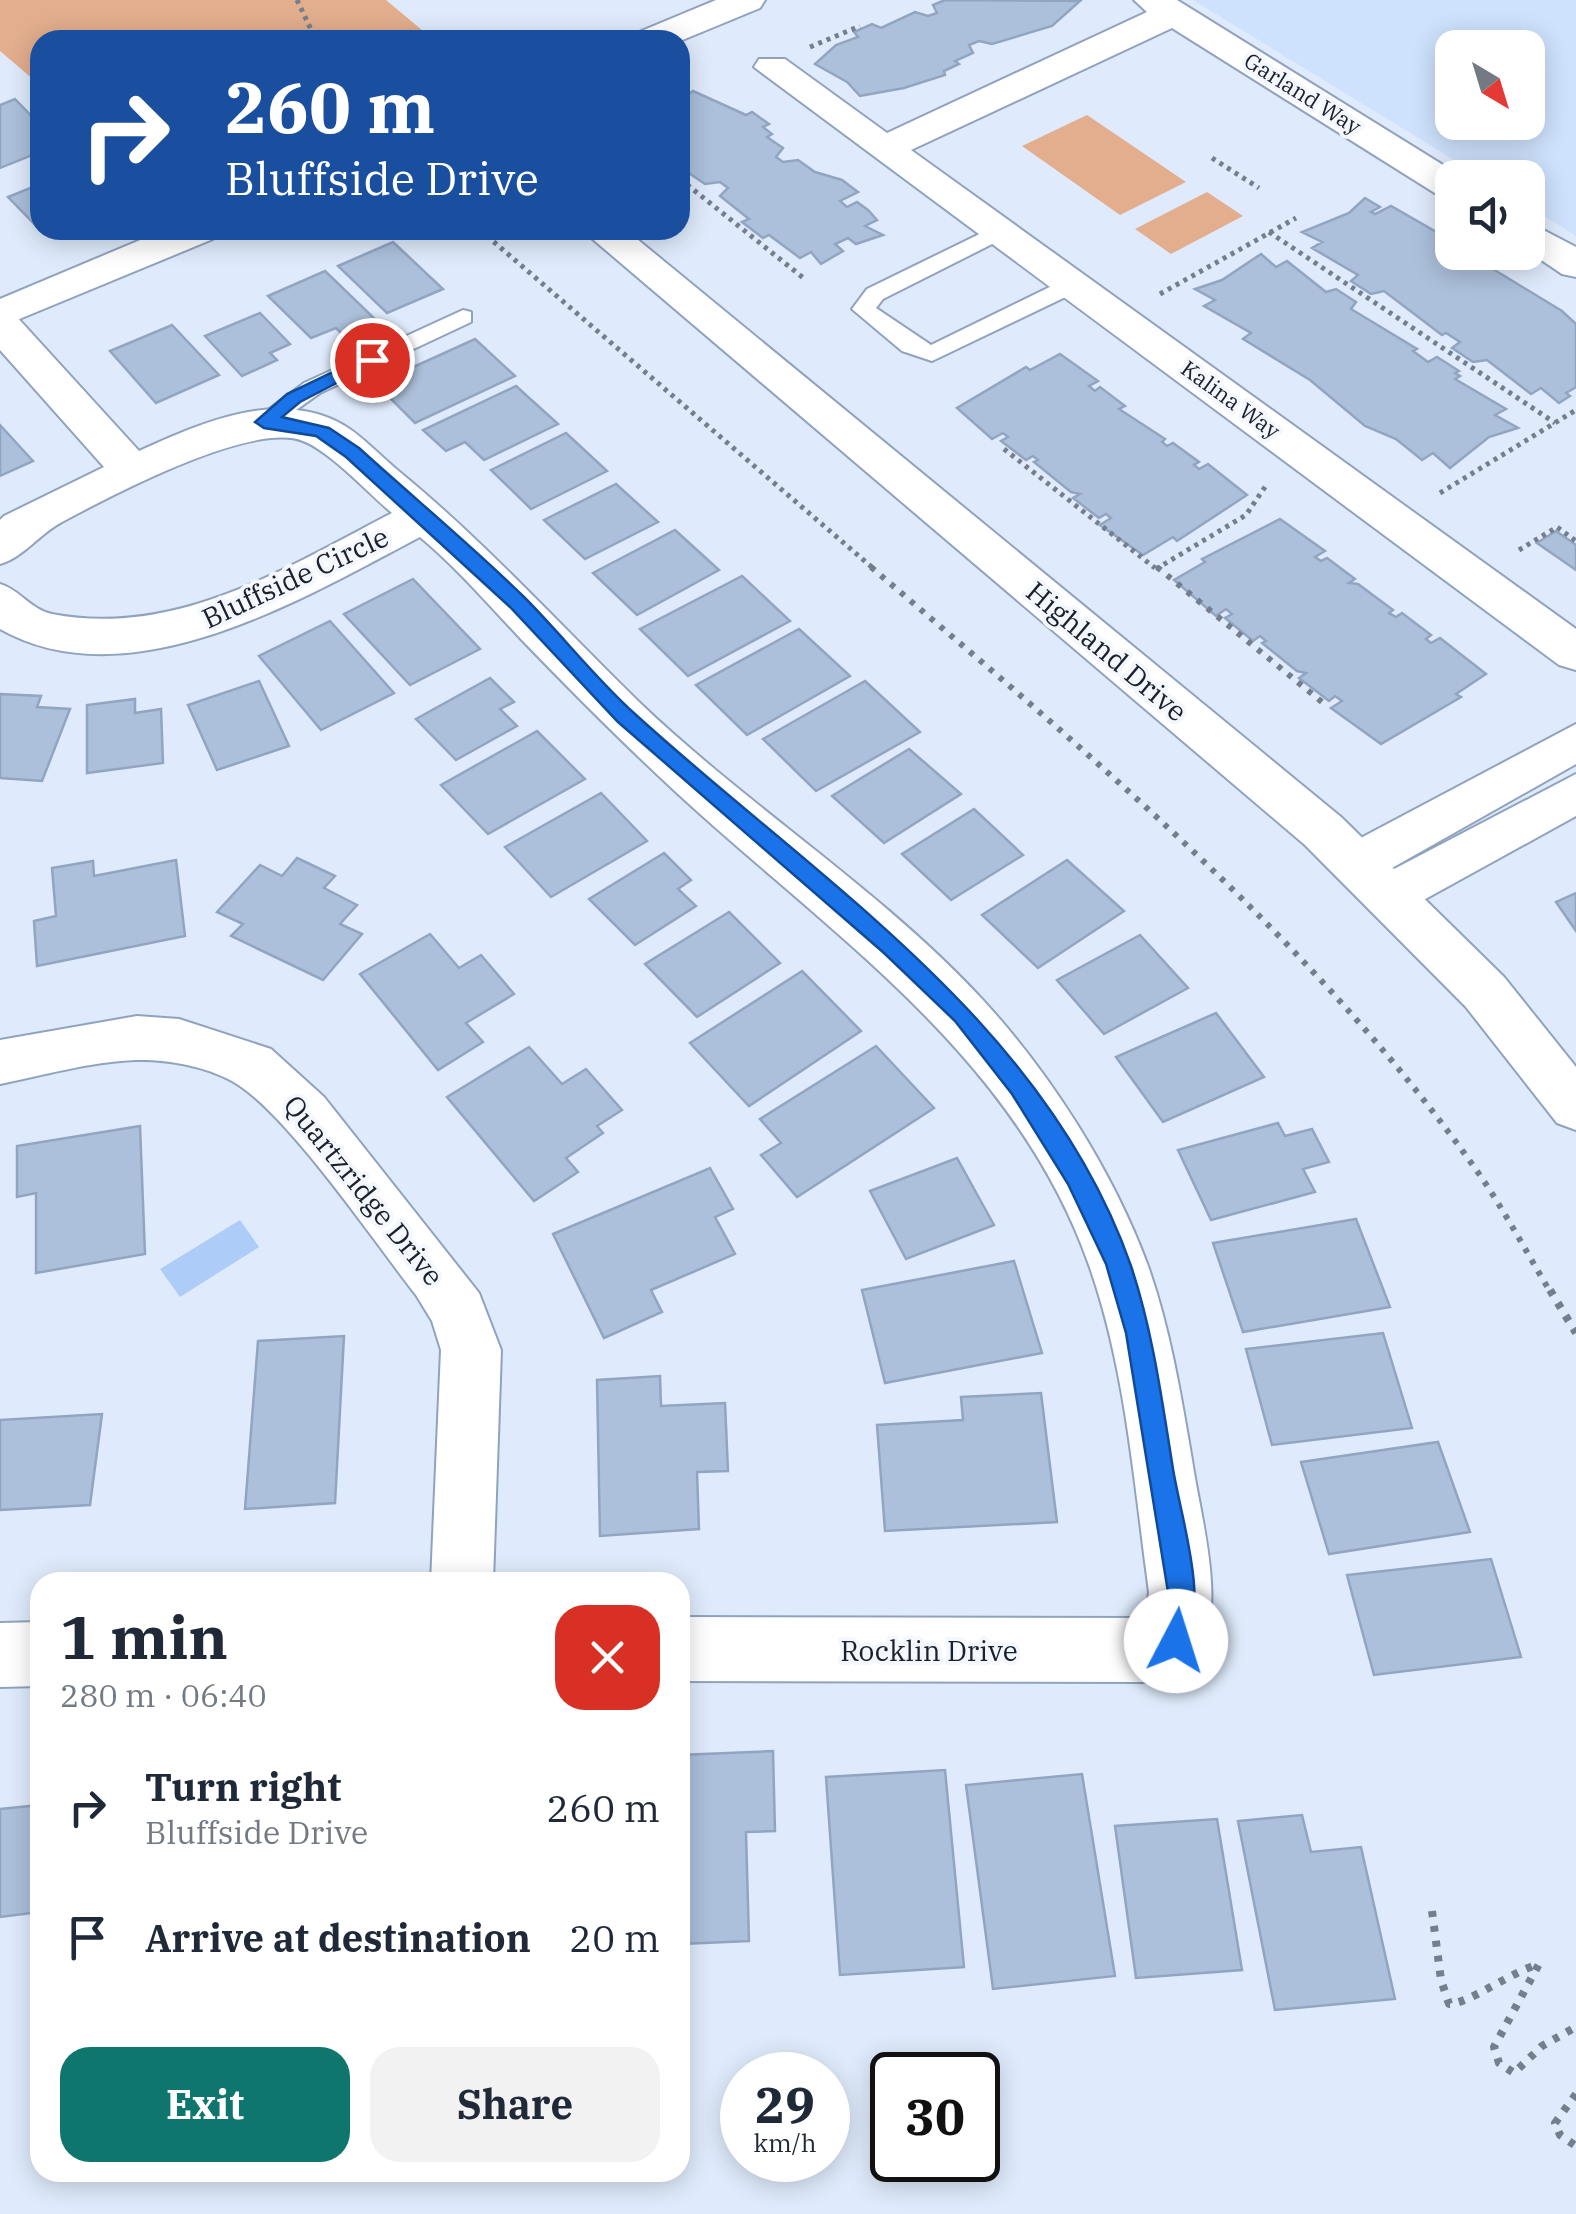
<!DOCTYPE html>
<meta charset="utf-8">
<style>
body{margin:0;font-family:"IBM Plex Serif",serif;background:#f2f2f3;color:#1f2937;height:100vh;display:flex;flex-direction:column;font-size:38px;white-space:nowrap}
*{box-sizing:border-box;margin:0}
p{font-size:32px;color:#747a83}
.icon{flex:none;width:55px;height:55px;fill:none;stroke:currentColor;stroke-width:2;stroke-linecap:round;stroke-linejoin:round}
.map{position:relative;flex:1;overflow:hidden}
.side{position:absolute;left:30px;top:1572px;width:660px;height:610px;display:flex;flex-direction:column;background:#fff;border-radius:30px;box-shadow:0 5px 25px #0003}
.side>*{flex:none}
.banner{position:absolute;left:30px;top:30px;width:660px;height:210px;border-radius:30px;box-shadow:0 5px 25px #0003;background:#1a4fa0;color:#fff;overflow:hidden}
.needle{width:65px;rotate:142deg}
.tools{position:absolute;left:1435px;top:30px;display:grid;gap:20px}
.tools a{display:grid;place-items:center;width:110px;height:110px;border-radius:20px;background:#fff;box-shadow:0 5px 25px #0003;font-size:50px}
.speed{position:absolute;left:720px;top:2052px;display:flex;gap:20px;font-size:50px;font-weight:700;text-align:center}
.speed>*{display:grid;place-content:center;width:130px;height:130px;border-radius:50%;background:#fff;box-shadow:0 5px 25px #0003;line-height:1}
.speed small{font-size:25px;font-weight:400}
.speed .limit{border:5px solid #111;border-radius:15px;background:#fff;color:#111}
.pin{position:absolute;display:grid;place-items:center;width:85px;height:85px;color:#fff;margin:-42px;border:5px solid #fff;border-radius:50%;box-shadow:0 2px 10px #0007}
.me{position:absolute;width:110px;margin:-55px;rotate:5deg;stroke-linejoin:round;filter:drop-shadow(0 0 8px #0008)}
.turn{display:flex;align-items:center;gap:35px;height:210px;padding:0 30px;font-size:45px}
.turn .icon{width:130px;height:130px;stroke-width:2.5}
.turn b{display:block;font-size:70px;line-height:85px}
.round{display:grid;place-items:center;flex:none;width:105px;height:105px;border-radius:30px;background:#f2f2f3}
.headline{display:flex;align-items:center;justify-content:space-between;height:170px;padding:0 30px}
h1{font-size:60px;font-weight:800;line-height:75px}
.primary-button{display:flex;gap:20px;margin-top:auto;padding:20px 30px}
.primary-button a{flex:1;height:115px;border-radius:30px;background:#0f766e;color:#fff;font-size:40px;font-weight:800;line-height:115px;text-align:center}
.primary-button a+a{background:#f2f2f3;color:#1f2937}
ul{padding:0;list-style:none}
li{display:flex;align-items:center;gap:30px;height:130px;padding:0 30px}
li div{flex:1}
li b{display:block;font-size:38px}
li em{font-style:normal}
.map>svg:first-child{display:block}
.built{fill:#cee2fd;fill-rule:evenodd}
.green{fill:#e2ae8e}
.water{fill:#adcdf8}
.building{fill:#acc0db;stroke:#92a5c0;stroke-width:2.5}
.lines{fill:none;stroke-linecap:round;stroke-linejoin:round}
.service-casing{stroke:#90a3be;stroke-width:4}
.minor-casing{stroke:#90a3be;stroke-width:4}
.tertiary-casing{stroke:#90a3be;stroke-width:4}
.path-far2{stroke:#757e8c;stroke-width:5;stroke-dasharray:4 5;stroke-linecap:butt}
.path-far1{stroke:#757e8c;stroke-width:6;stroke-dasharray:5 8;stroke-linecap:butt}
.path{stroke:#757e8c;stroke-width:8;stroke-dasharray:6 9;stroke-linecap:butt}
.service{fill:#fff;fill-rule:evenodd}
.minor{fill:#fff;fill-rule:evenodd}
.tertiary{fill:#fff;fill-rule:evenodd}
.route{fill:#1a73e8;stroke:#114b97;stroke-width:2.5}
.labels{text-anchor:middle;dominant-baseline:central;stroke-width:8;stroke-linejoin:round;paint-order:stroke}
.far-street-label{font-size:22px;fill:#1a212c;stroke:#f4f8fe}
.street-label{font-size:28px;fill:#1a212c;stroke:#f4f8fe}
</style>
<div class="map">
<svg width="1576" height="2214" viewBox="0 0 1576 2214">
<rect width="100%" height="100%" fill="#dfebfc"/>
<!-- built -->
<path class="built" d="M1193 0H1576V236L1528 206V178L1482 177ZM1452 48H1528V122H1452Z"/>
<!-- green -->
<g class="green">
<path d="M0 0H386L434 40H40V78L34 80 0 51Z"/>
<path d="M1087 115 1186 182 1120 215 1022 146Z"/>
<path d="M1207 192 1243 216 1171 254 1135 229Z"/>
</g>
<!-- water -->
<path class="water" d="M240 1220 259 1247 180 1297 160 1269Z"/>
<!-- building -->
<g class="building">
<path d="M945 0 1080 1 1052 26 992 44 979 41 969 45 973 53 955 61 959 64 944 71 945 75 904 88 860 96 847 82 815 64 836 45 858 37 854 32 872 24 881 28 915 12 928 16 937 13 933 5Z"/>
<path d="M693 91 746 115 752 112 769 124 763 127 772 134 767 137 783 148 776 157 783 162 798 160 815 172 842 180 858 192 840 201 847 207 857 202 868 210 877 220 865 226 883 235 856 244 848 238 835 244 843 251 821 264 811 252 800 258 769 235 763 238 742 222 749 219 720 196 728 188 720 182 705 184 680 167V100Z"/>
<path d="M15 99 40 125V152L0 168V105Z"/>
<path d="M40 184V230L8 197Z"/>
<path d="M1365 198 1380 207 1371 212 1375 214 1391 206 1452 241V252H1465L1562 311 1576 324V387L1566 393 1570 396 1559 403 1541 388 1531 394 1487 360 1473 362 1452 348 1460 342 1446 333 1442 335 1384 291 1371 294 1351 281 1358 275 1312 248 1322 242 1302 232 1349 213Z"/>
<path d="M393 242 443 289 387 313 338 266Z"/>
<path d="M1261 254 1276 267 1287 261 1326 292 1336 289 1356 302 1351 309 1417 349 1413 351 1428 362 1437 357 1459 371 1455 373 1460 376 1455 379 1506 409 1495 415 1518 428 1489 437 1450 468 1433 453 1422 460 1396 439 1365 426 1310 380 1243 339 1251 333 1204 306 1215 300 1195 289 1222 280Z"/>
<path d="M325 271 376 320 343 335 336 328 311 338 268 296Z"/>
<path d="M260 313 290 344 270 353 277 360 242 376 205 336Z"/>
<path d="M172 325 219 375 156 403 110 351Z"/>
<path d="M475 339 515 376 415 423 376 384Z"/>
<path d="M1060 354 1098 381 1089 386 1095 391 1100 387 1125 406 1119 409 1165 439 1162 442 1167 446 1173 443 1199 462 1194 465 1199 469 1208 464 1247 495 1177 541 1173 537 1143 555 1100 525 1111 518 1106 514 1099 518 1073 498 1080 494 1071 492 1034 462 1038 460 1033 456 1026 460 1001 441 1008 437 1003 433 992 439 957 408 1026 367 1030 370Z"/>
<path d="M516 386 558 424 484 460 465 442 446 451 423 430Z"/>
<path d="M0 425 33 461 0 476Z"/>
<path d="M566 433 607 471 531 509 491 470Z"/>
<path d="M616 484 658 522 585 559 544 520Z"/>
<path d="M1280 519 1325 551 1315 557 1321 561 1327 558 1355 579 1349 583 1358 584 1393 610 1389 613 1396 617 1402 613 1431 635 1426 639 1431 643 1440 638 1486 674 1456 694 1461 697 1381 744 1331 708 1342 701 1335 696 1329 701 1299 678 1306 673 1297 671 1262 643 1266 641 1260 636 1253 641 1225 618 1232 614 1226 609 1216 616 1174 580 1205 562 1202 559Z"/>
<path d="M675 530 719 570 637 615 593 573Z"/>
<path d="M1556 531 1576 545V570L1537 543Z"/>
<path d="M742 576 790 621 688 676 640 629Z"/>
<path d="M413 579 480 649 410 685 344 614Z"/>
<path d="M330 621 394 693 321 730 259 656Z"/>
<path d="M799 629 850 676 747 735 696 685Z"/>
<path d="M490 678 514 702 500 709 517 726 456 760 416 719Z"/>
<path d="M259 681 289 746 217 770 188 705Z"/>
<path d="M865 681 920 732 816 791 763 739Z"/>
<path d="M0 694 41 696 37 707 70 709 42 781 0 778Z"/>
<path d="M135 699V713L161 709 163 763 87 773V705Z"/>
<path d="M537 731 585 779 488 834 441 785Z"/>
<path d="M909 749 961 794 884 843 832 796Z"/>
<path d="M601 793 647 841 551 897 505 847Z"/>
<path d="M974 809 1023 855 951 900 902 854Z"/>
<path d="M664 853 691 880 678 889 696 906 635 945 589 899Z"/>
<path d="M297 858 335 876 324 888 357 905 340 924 362 934 323 980 231 936 243 924 217 912 260 865 282 876Z"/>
<path d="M176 860 185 936 37 966 34 921 56 916 52 868 93 861 94 876Z"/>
<path d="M1067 860 1124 911 1038 968 982 915Z"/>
<path d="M1576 893V931L1556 902Z"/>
<path d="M729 912 780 963 697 1017 645 964Z"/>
<path d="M430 934 459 968 481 955 514 994 466 1023 483 1042 438 1070 360 974Z"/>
<path d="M1140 935 1188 988 1104 1034 1057 980Z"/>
<path d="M802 971 861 1031 749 1106 690 1043Z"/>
<path d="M1216 1013 1264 1077 1163 1122 1116 1057Z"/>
<path d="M876 1046 934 1108 797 1197 761 1155 781 1143 760 1119Z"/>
<path d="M529 1047 562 1084 586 1069 622 1110 597 1126 603 1133 566 1158 578 1172 534 1201 447 1097Z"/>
<path d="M1278 1123 1285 1136 1312 1129 1329 1162 1303 1169 1315 1192 1211 1220 1178 1150Z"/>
<path d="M140 1126 145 1254 36 1273V1193L17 1197V1146Z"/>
<path d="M957 1158 994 1225 906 1259 870 1191Z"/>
<path d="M710 1168 733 1209 715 1217 735 1254 651 1290 662 1312 604 1338 553 1234Z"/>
<path d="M1356 1219 1390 1307 1243 1332 1213 1243Z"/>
<path d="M1014 1261 1042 1353 885 1383 862 1290Z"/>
<path d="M1383 1333 1412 1428 1272 1445 1246 1349Z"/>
<path d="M344 1336 335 1503 245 1509 258 1341Z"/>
<path d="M660 1376 661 1406 725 1403 728 1471 697 1472 699 1529 600 1536 597 1380Z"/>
<path d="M1041 1393 1057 1522 885 1531 877 1425 963 1420 961 1397Z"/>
<path d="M102 1414 90 1505 0 1510V1420Z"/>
<path d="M1438 1442 1470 1532 1329 1554 1301 1462Z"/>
<path d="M1491 1559 1521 1657 1374 1675 1347 1575Z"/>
<path d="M773 1751 775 1831 746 1832 749 1941 681 1944 680 1971V1755Z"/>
<path d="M945 1770 964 1967 840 1975 826 1777Z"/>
<path d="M1082 1774 1115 1976 993 1989 966 1785Z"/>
<path d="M40 1805V1912L0 1917V1809Z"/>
<path d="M1302 1815 1311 1852 1361 1847 1395 1999 1275 2010 1238 1821Z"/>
<path d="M1217 1819 1242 1970 1136 1978 1115 1826Z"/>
</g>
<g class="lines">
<!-- service casing -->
<g class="service-casing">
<g id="service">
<path d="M998 225 1006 227V237L883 299 876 308 931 345 1064 280H1080V290L932 361 902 351 852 309 867 289Z"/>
<path d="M463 310 471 312V322L320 393 272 427 264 430 252 422 304 383Z"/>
</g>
</g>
<!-- minor casing -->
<g class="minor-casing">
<g id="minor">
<path d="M1134 0H1177L1464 178H1452V199L1438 195 1172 28 911 150 1576 629V670L1559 665 754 67 759 59H785L887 133 1147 12Z"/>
<path d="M1528 222 1576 247V277L1562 274 1528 251Z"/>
<path d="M0 311 15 315 139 451C199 424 273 390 338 422 360 433 381 457 401 473 487 544 561 626 641 704 749 807 880 889 982 999 1050 1073 1113 1171 1148 1266 1170 1328 1181 1395 1192 1460 1202 1526 1226 1599 1199 1663L1147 1682 680 1681V1617L1146 1618 1149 1592C1134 1484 1126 1369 1089 1265 1015 1055 832 936 677 793 623 743 572 692 521 639 488 604 456 567 420 537 305 597 131 703 0 629V584C20 590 30 609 52 614 176 638 286 568 392 513 369 494 330 451 303 441 252 421 112 495 62 522 39 534 24 557 0 564V520L4 516 104 467 0 350Z"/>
<path d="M1576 724V764L1376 877 1358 883 1340 877 1333 863 1340 849Z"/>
<path d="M1576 774V816L1409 908 1391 914 1373 908 1365 894 1373 880Z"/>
<path d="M137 1016 179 1019 271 1049 324 1097 479 1293 501 1350 493 1582H431L441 1350 432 1321 416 1295C375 1243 285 1110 232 1081 205 1066 166 1059 135 1060 90 1062 44 1075 0 1084V1040Z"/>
<path d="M40 1622V1686L0 1687V1623Z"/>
</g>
</g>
<!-- tertiary casing -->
<g class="tertiary-casing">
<g id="tertiary">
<path d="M716 0H765L760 8 680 41 634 40 639 32Z"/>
<path d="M164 230H219L213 239 0 327V299Z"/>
<path d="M582 230H626L1341 817 1504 977 1576 1067V1130L1557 1123 1466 1007 1305 845Z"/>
</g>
</g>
<!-- path-far2 -->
<g class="path-far2">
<path d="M297 0 316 40"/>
<path d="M810 47 860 26"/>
<path d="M1212 158 1259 188"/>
<path d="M680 179 806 280"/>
<path d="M480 230 874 569"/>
<path d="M1269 232 1555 423"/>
<path d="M1160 294 1296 218"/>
<path d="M1004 449 1155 568"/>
<path d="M1440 493 1576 410"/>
<path d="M1519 550 1557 527 1576 541"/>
<path d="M1156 569 1246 515 1267 484"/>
</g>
<!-- path-far1 -->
<g class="path-far1">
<path d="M871 567C1084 750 1307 934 1472 1164 1501 1204 1525 1250 1551 1293"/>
<path d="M1157 567 1322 702"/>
</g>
<!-- path -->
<g class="path">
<path d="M1550 1290 1576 1333"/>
<path d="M1432 1911 1441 1980 1449 2004C1468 2004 1511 1972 1539 1964L1494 2047 1499 2063 1514 2073 1542 2046 1576 2027"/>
<path d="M1576 2094 1555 2123 1560 2135 1576 2146"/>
</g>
<!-- service -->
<use href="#service" class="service"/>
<!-- minor -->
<use href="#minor" class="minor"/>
<!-- tertiary -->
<use href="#tertiary" class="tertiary"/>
</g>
<!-- route -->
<path class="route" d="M366 356 381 360 300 402 282 417 329 428 359 448C414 498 472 546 524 597 562 635 595 678 635 714 817 880 1046 1022 1131 1266 1153 1332 1162 1401 1173 1469 1182 1523 1208 1597 1186 1650L1176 1654 1167 1650 1163 1641 1168 1592 1126 1333 1106 1264 1068 1184 1012 1094 955 1021 884 953 618 722 510 607 346 457 316 436 264 428 255 422 287 394Z"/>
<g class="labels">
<!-- far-street labels -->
<g class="far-street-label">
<text transform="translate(1303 93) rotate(32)">Garland Way</text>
<text transform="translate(1231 399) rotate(36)">Kalina Way</text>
</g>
<!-- street labels -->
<g class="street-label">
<text transform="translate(295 577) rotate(-25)">Bluffside Circle</text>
<text transform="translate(1107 651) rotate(40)">Highland Drive</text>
<text transform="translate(364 1190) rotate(51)">Quartzridge Drive</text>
<text x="929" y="1650">Rocklin Drive</text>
</g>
</g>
</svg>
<div class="tools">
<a><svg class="needle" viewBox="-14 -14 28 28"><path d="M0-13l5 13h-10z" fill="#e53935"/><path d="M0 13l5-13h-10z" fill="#747a83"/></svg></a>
<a><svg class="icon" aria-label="sound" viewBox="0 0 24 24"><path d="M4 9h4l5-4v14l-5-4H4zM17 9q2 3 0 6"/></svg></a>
</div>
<div class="speed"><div>29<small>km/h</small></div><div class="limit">30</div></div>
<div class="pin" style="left:372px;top:360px;background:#d93025"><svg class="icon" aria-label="arrive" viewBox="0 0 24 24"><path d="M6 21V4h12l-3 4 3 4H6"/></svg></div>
<svg class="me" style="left:1176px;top:1641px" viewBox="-20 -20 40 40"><circle r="19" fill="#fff"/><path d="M0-13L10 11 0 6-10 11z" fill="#1a73e8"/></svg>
<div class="banner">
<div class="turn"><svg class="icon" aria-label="right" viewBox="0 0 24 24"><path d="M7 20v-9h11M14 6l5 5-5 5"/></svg><div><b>260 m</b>Bluffside Drive</div></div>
</div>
<section class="side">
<div class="headline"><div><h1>1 min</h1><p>280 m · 06:40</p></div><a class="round" style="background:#d93025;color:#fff"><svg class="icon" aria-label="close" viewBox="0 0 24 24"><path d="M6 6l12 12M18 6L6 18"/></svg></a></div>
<ul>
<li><svg class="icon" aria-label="right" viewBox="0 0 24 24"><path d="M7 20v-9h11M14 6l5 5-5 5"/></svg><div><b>Turn right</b><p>Bluffside Drive</p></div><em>260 m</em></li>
<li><svg class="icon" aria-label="arrive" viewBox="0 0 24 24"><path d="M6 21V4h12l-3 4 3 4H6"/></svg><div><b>Arrive at destination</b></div><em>20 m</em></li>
</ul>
<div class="primary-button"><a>Exit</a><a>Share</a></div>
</section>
</div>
